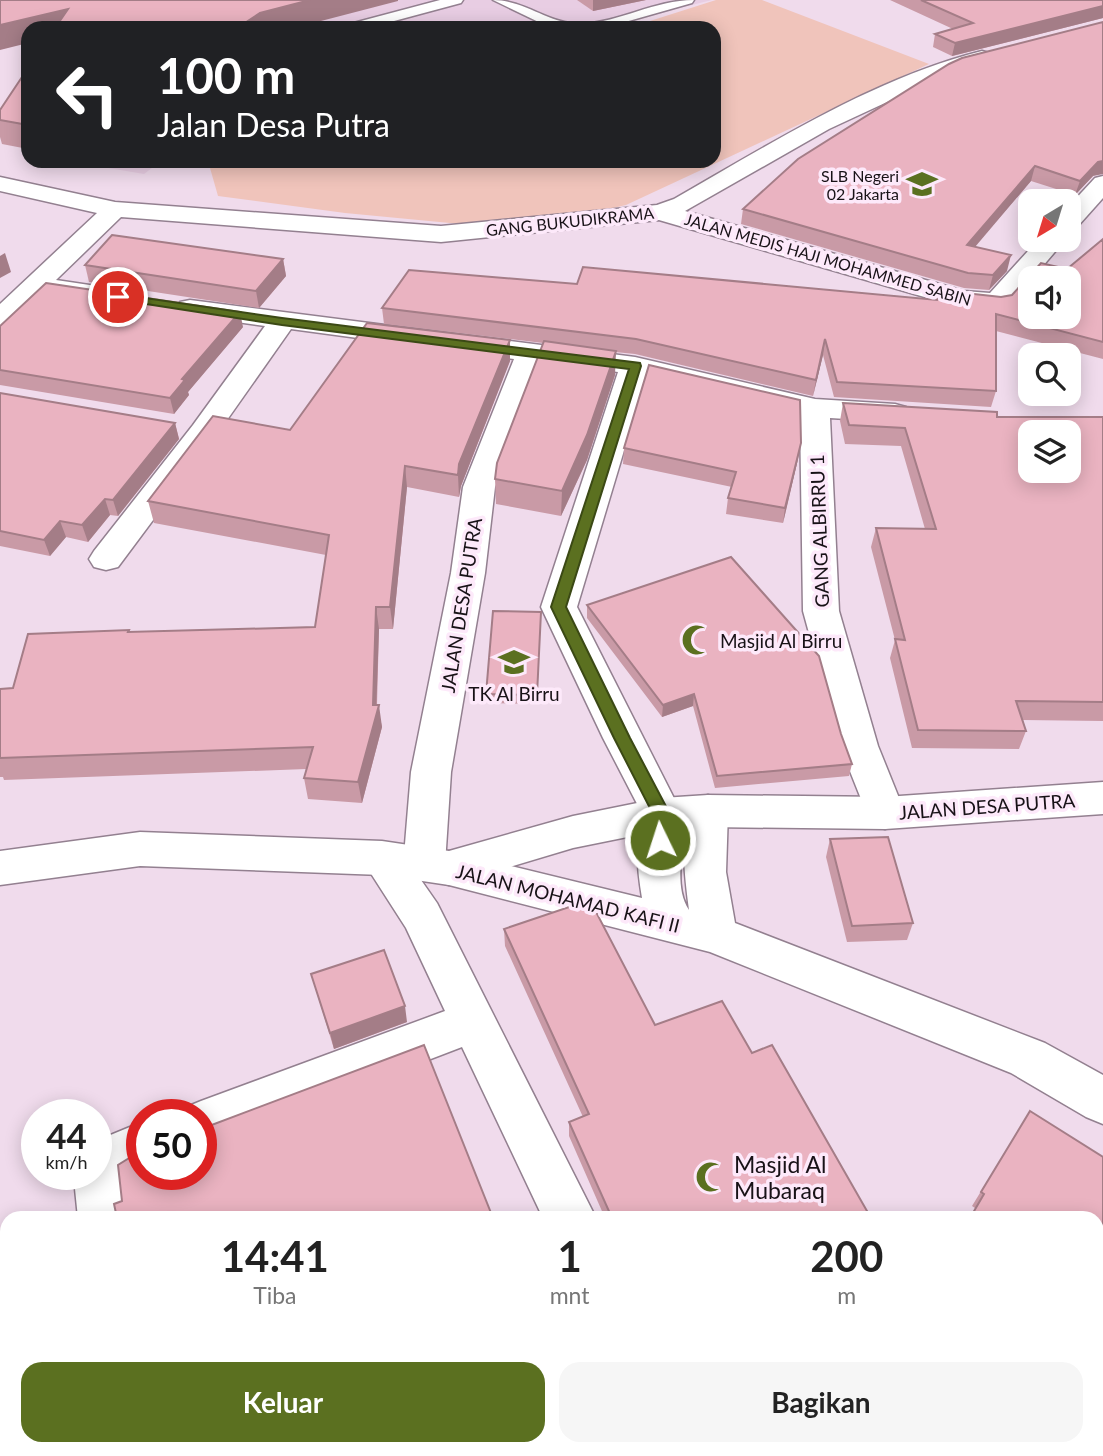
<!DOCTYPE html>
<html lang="id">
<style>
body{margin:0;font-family:Lato,sans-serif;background:#f6f6f6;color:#222;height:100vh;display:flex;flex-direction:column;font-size:26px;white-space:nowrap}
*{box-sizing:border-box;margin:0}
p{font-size:23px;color:#767676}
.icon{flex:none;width:38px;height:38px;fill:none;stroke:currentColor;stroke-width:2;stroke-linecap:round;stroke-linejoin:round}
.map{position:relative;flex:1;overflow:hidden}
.sheet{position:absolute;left:0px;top:1211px;width:1104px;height:245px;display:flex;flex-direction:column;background:#fff;border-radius:21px 21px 0 0;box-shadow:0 4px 18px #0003}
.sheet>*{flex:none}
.top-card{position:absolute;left:21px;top:21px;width:700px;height:147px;border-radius:21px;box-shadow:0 4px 18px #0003;background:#202124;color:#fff;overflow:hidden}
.needle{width:46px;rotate:218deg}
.buttons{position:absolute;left:1018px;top:189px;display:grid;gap:14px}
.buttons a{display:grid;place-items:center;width:63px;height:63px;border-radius:14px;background:#fff;box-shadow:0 4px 18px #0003;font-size:35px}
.speed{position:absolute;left:21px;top:1099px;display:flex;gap:14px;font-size:35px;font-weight:700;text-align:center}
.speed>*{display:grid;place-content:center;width:91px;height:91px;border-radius:50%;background:#fff;box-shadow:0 4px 18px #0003;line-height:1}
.speed small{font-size:18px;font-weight:400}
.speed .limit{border:10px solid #d22;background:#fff;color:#111}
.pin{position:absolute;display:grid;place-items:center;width:60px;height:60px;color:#fff;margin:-30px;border:4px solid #fff;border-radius:50%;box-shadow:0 2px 7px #0007}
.me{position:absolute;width:77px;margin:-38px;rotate:356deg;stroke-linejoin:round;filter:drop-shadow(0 0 5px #0008)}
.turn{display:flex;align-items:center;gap:24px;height:147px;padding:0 21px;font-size:32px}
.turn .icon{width:91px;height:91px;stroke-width:2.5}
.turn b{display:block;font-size:49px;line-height:60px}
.eta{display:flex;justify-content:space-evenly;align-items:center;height:119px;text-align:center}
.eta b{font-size:42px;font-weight:700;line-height:49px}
.button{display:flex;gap:14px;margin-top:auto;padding:14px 21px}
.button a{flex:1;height:80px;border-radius:21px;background:#5b7020;color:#fff;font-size:28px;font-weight:700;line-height:80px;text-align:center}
.button a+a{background:#f6f6f6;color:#222}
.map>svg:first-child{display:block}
.built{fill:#e8cde3}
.green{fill:#f0c4bb}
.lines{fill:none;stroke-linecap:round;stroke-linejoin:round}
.service-casing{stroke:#938090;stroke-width:3}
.minor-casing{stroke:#938090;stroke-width:3}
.tertiary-casing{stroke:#938090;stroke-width:3}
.secondary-casing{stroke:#938090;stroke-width:3}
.service{fill:#fff;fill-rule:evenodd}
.minor{fill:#fff;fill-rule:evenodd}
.tertiary{fill:#fff;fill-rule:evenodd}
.secondary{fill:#fff;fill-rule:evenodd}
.wall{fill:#c99aa6}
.shaded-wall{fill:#a47d87}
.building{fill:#eab3c1;stroke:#a47d87;stroke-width:2;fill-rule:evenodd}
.route{fill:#5b7020;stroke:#3b4915;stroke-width:2}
.labels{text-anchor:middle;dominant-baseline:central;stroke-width:7;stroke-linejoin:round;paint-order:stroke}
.far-poi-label{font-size:16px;fill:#181217;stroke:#fde9fa;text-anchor:end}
.far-street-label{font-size:16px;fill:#181217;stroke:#fde9fa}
.street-label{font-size:19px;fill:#181217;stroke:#fde9fa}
.poi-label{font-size:19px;fill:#181217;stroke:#fde9fa;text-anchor:start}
.near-poi-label{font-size:23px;fill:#181217;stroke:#fde9fa;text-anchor:start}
</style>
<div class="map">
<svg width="1103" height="1456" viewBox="0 0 1103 1456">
<rect width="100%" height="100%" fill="#f0dbec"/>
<!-- built -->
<g class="built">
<path d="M0 0H712L598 28H537L526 25 457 22 401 28H28Z"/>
<path d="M67 161H161L144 174Z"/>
</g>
<!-- green -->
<path class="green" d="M716 0H762L929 64 626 205 588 214 471 225 345 213 218 196 208 161H714V28H628Z"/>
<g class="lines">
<!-- service casing -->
<g class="service-casing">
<g id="service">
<path d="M440 0H463L461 3 368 28H344L346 25Z"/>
<path d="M493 0C525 0 550 25 582 24 620 22 655 0 694 0L692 3 604 28H551Z"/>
</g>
</g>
<!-- minor casing -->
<g class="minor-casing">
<g id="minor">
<path d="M982 51 989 53 992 57 989 61 958 69 829 129 685 211 964 291 990 293 1038 240H1065L1007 308 997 310 952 305 659 220 441 242 121 217 56 280 103 287 106 293 103 299 93 301 42 294 10 325 0 327V304L97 213 0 191V177L115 202 441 226 657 205 674 199C770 144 874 78 982 51Z"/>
<path d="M1103 176V198L1078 226 1069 228V206L1095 178Z"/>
<path d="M190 300 635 357 815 399 895 404 906 407 910 413 906 419 895 422 830 418 839 611 878 746 905 813 899 824 885 829 871 824 840 746 803 611 800 413 646 377 577 607 682 814 676 825 662 830 648 825 603 738 541 607 618 372 542 362 495 487 485 573 451 772 445 864 439 876 421 880 437 903 596 1218H543L462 1047 201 1147V1115H181L184 1108 201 1101 445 1011 406 928 361 858 367 846C383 841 393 841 404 856L411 772 451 573 463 487 514 359 291 329 215 437 118 567 106 570 94 567 89 559 94 551 193 425 265 326 180 314 176 308 180 302Z"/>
<path d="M142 1122V1170L125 1181 130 1218H78L74 1179 76 1174H96V1141Z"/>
<path d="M150 1449H208L210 1456H152Z"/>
</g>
</g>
<!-- tertiary casing -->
<g class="tertiary-casing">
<path id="tertiary" d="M1103 782V814L885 829 708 827 662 830 573 848 449 885 434 880 428 868 434 856 449 851 573 816 662 798 708 795 885 797Z"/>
</g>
<!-- secondary casing -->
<g class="secondary-casing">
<path id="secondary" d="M708 795 722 800 728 811 726 872 735 923 1045 1043 1103 1075V1124L1086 1117 1011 1073 710 952 449 885 382 875 140 866 0 885V851L140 832 382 841 449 851 642 898C637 868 633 831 648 803L662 798 676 803C692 832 669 880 689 910 685 878 678 829 694 800Z"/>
</g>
<!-- service -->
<use href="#service" class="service"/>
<!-- minor -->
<use href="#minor" class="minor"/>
<!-- tertiary -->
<use href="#tertiary" class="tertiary"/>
<!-- secondary -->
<use href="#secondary" class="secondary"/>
</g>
<!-- wall -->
<g class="wall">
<path d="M577 0H646L593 11Z"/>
<path d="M890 0H1103V18L952 56 933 47 935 34 953 29Z"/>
<path d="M1103 22 1093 176 1075 195 1031 181 975 246 1007 271 989 290 964 288 741 224 743 209Z"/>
<path d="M28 68V149L2 144 0 137V110Z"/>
<path d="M1103 239V359L996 331V391L991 407 834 397 823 355 813 396 635 354 615 352V375L587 460 561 516 496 504 495 479 543 343 384 324 382 308 577 284 936 300 939 287 956 292 1001 297 1012 295 1067 269Z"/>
<path d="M283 259 286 276 259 308 89 282 85 265Z"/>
<path d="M0 326 243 327 188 392 189 395 174 414 0 385Z"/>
<path d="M510 340V361L461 486 459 497 407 487 393 629H379L377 705 382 727 362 803 308 799 304 778 306 769 4 780 3 777H0V689L13 688 129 630 130 632 315 627 326 555 154 523 148 501 290 430Z"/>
<path d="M0 393 175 423 179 439 118 516 110 515 88 542 66 537 50 556 0 546Z"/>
<path d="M843 403 997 417H1103V721L1023 720 1026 731 1019 749 912 748 890 658 895 640 871 547 876 528 925 529 901 446 845 444 840 421Z"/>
<path d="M624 448 798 459 783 523 726 514 728 498 732 487 623 464Z"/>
<path d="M587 605 841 734 852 764 849 776 715 788 693 706 662 717 587 618Z"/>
<path d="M541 612 537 704 487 703 486 694Z"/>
<path d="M830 839 913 923 907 940 847 942 826 857Z"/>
<path d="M504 929 655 1025 752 1053 871 1218H605L569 1136V1122L583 1117 505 946Z"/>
<path d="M311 974 407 1022 334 1049Z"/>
<path d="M1030 1111 1103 1157V1320L1097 1316V1218L975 1208 972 1206Z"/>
<path d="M702 1449H899L890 1456H705Z"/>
<path d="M965 1449H994L989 1456H974Z"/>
</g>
<!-- shaded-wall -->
<g class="shaded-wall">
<path d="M310 0H398V1L294 28H237L260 13Z"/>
<path d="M593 0H646L593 11Z"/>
<path d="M1103 6V18L952 56 955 43Z"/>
<path d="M68 9 72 28H28V43L0 50V25Z"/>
<path d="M1103 161V174L1093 176 1075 195 1080 181 1098 162Z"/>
<path d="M1035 166 1031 181 964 260 967 245Z"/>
<path d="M5 253 11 272 0 278V256Z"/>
<path d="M1011 255 1007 271 989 290 993 275Z"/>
<path d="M283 259 286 276 259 308 256 291Z"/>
<path d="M240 312 243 327 188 392 189 395 174 414 170 398 182 379Z"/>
<path d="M825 339 823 355 813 396 816 380Z"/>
<path d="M510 340V361L461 486 459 497 458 475 459 464Z"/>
<path d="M616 351 615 375 587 460 561 516 562 491Z"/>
<path d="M175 423 179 439 118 516 113 500Z"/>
<path d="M801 443 798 459 783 523 785 508Z"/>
<path d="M405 466 407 487 393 629 390 607Z"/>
<path d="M105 499 110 515 88 542 82 525Z"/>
<path d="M60 521 66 537 50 556 44 540Z"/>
<path d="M376 607 379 629 376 715 379 705 382 727 362 803 358 782 373 705Z"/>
<path d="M694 694 693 706 662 717 663 705Z"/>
<path d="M405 1006 407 1022 334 1049 330 1033Z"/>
<path d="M604 1449H623V1451L613 1456H603Z"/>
<path d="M844 1449H848L844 1456H829Z"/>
<path d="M894 1449H899L890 1456H885Z"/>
</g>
<!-- building -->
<g class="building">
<path d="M0 0H310L260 13 237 28H55L68 9 0 25Z"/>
<path d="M921 0H1103V6L955 43 935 34 973 23Z"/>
<path d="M1103 22V161L1098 162 1080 181 1035 166 967 245 1011 255 993 275 968 273 743 209 798 159 949 64 962 58Z"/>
<path d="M28 68V125L0 120V110Z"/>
<path d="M112 235 283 259 256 291 85 265Z"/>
<path d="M1103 239V342L996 314V391L837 382 825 339 816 380 636 339 382 308 409 270 577 284 583 267 937 300 939 287 956 292 1001 297 1012 295 1041 263 1067 269ZM1031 278H1069V317H1031Z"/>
<path d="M46 283 240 312 182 379 185 380 170 398 0 370V326Z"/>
<path d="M367 323 510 340 459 464 458 475 405 466 390 607H376L373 705H379L358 782 304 778 313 747 0 758V689L13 688 28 634 129 630 128 632 315 627 329 535 148 501 213 416 290 430Z"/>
<path d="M544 341 616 351 587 435 562 491 495 479 497 463Z"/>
<path d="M649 365 800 400 801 443 785 508 728 498 736 472 624 448Z"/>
<path d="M0 393 175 423 113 500 105 499 82 525 60 521 44 540 0 531Z"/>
<path d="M843 403 997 412V417H1103V702L1016 701 1026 731 918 730 895 639 905 640 876 528 936 529 905 428 849 425ZM1031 432H1069V471H1031Z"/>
<path d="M731 557 819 656 841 734 852 764 717 776 694 694 663 705 587 605Z"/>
<path d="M493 611 541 612 537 695 486 694Z"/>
<path d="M888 837 913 923 852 926 830 839Z"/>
<path d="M578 904 594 908 655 1025 722 1001 752 1053 772 1045 871 1218H612L569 1122 589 1114 504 929Z"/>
<path d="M384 950 405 1006 330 1033 311 974Z"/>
<path d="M424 1045 493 1218H117L114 1204 122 1201 118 1165 134 1155 135 1150 142 1148V1174H201V1129Z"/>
<path d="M1030 1111 1103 1157V1300L1097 1296V1218H970L984 1194 981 1192Z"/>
<path d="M432 1449H605L607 1456H434Z"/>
<path d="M710 1449H844L829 1456H713Z"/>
<path d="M852 1449H894L885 1456H857Z"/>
<path d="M79 1451 80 1456H69Z"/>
</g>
<!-- route -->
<path class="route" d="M118 294 282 318 640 363 641 366 566 607 630 738 670 814 666 845H654L652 840 653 814 614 738 551 607 629 369 282 325 114 299 112 297Z"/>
<!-- icons -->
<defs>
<g id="school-bare" transform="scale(2.415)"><path d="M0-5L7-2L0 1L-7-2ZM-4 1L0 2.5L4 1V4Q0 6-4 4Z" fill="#5b7020" stroke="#fde9fa" stroke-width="2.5" paint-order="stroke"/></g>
<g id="mosque-bare" transform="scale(2.415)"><path d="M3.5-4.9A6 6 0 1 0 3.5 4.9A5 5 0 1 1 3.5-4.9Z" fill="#5b7020" stroke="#fde9fa" stroke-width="2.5" paint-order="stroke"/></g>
</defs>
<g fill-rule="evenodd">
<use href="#school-bare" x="922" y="184"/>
<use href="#mosque-bare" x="697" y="640"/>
<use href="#school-bare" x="514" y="662"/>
<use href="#mosque-bare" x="711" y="1177"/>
</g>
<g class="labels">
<!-- far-poi labels -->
<g class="far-poi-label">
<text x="899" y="175">SLB Negeri<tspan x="899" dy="18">02 Jakarta</tspan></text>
</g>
<!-- far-street labels -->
<g class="far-street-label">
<text transform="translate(570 221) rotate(-6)">GANG BUKUDIKRAMA</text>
<text transform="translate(828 259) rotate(16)">JALAN MEDIS HAJI MOHAMMED SABIN</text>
</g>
<!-- street labels -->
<g class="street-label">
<text transform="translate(819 531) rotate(-92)">GANG ALBIRRU 1</text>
<text transform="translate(461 605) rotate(-81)">JALAN DESA PUTRA</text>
<text transform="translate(987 806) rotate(-4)">JALAN DESA PUTRA</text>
<text transform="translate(568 898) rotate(14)">JALAN MOHAMAD KAFI II</text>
</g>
<!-- poi labels -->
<g class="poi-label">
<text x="720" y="640">Masjid Al Birru</text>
<text x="514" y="693" text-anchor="middle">TK Al Birru</text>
</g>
<!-- near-poi labels -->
<g class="near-poi-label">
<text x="734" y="1164">Masjid Al<tspan x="734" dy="26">Mubaraq</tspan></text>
</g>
</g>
</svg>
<div class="buttons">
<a><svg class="needle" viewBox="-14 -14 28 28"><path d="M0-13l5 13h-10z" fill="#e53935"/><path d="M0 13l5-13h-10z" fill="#767676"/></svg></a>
<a><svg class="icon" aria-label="sound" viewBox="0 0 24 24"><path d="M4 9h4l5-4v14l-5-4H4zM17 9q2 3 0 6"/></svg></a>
<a><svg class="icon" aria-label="search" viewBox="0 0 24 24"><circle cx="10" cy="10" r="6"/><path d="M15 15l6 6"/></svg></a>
<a><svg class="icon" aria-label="layers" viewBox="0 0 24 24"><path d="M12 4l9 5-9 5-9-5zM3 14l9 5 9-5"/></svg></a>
</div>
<div class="speed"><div>44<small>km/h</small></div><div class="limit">50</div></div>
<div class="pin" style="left:118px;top:297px;background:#d93025"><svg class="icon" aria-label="arrive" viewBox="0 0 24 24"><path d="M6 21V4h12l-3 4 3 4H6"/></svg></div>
<svg class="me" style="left:660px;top:840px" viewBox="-20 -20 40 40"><circle r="17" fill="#5b7020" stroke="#fff" stroke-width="3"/><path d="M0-11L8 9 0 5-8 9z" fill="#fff"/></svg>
<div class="top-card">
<div class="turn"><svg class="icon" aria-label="left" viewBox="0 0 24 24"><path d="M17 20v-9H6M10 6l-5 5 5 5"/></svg><div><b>100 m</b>Jalan Desa Putra</div></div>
</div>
<section class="sheet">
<div class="eta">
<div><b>14:41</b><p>Tiba</p></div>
<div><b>1</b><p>mnt</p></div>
<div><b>200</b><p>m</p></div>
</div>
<div class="button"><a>Keluar</a><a>Bagikan</a></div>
</section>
</div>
